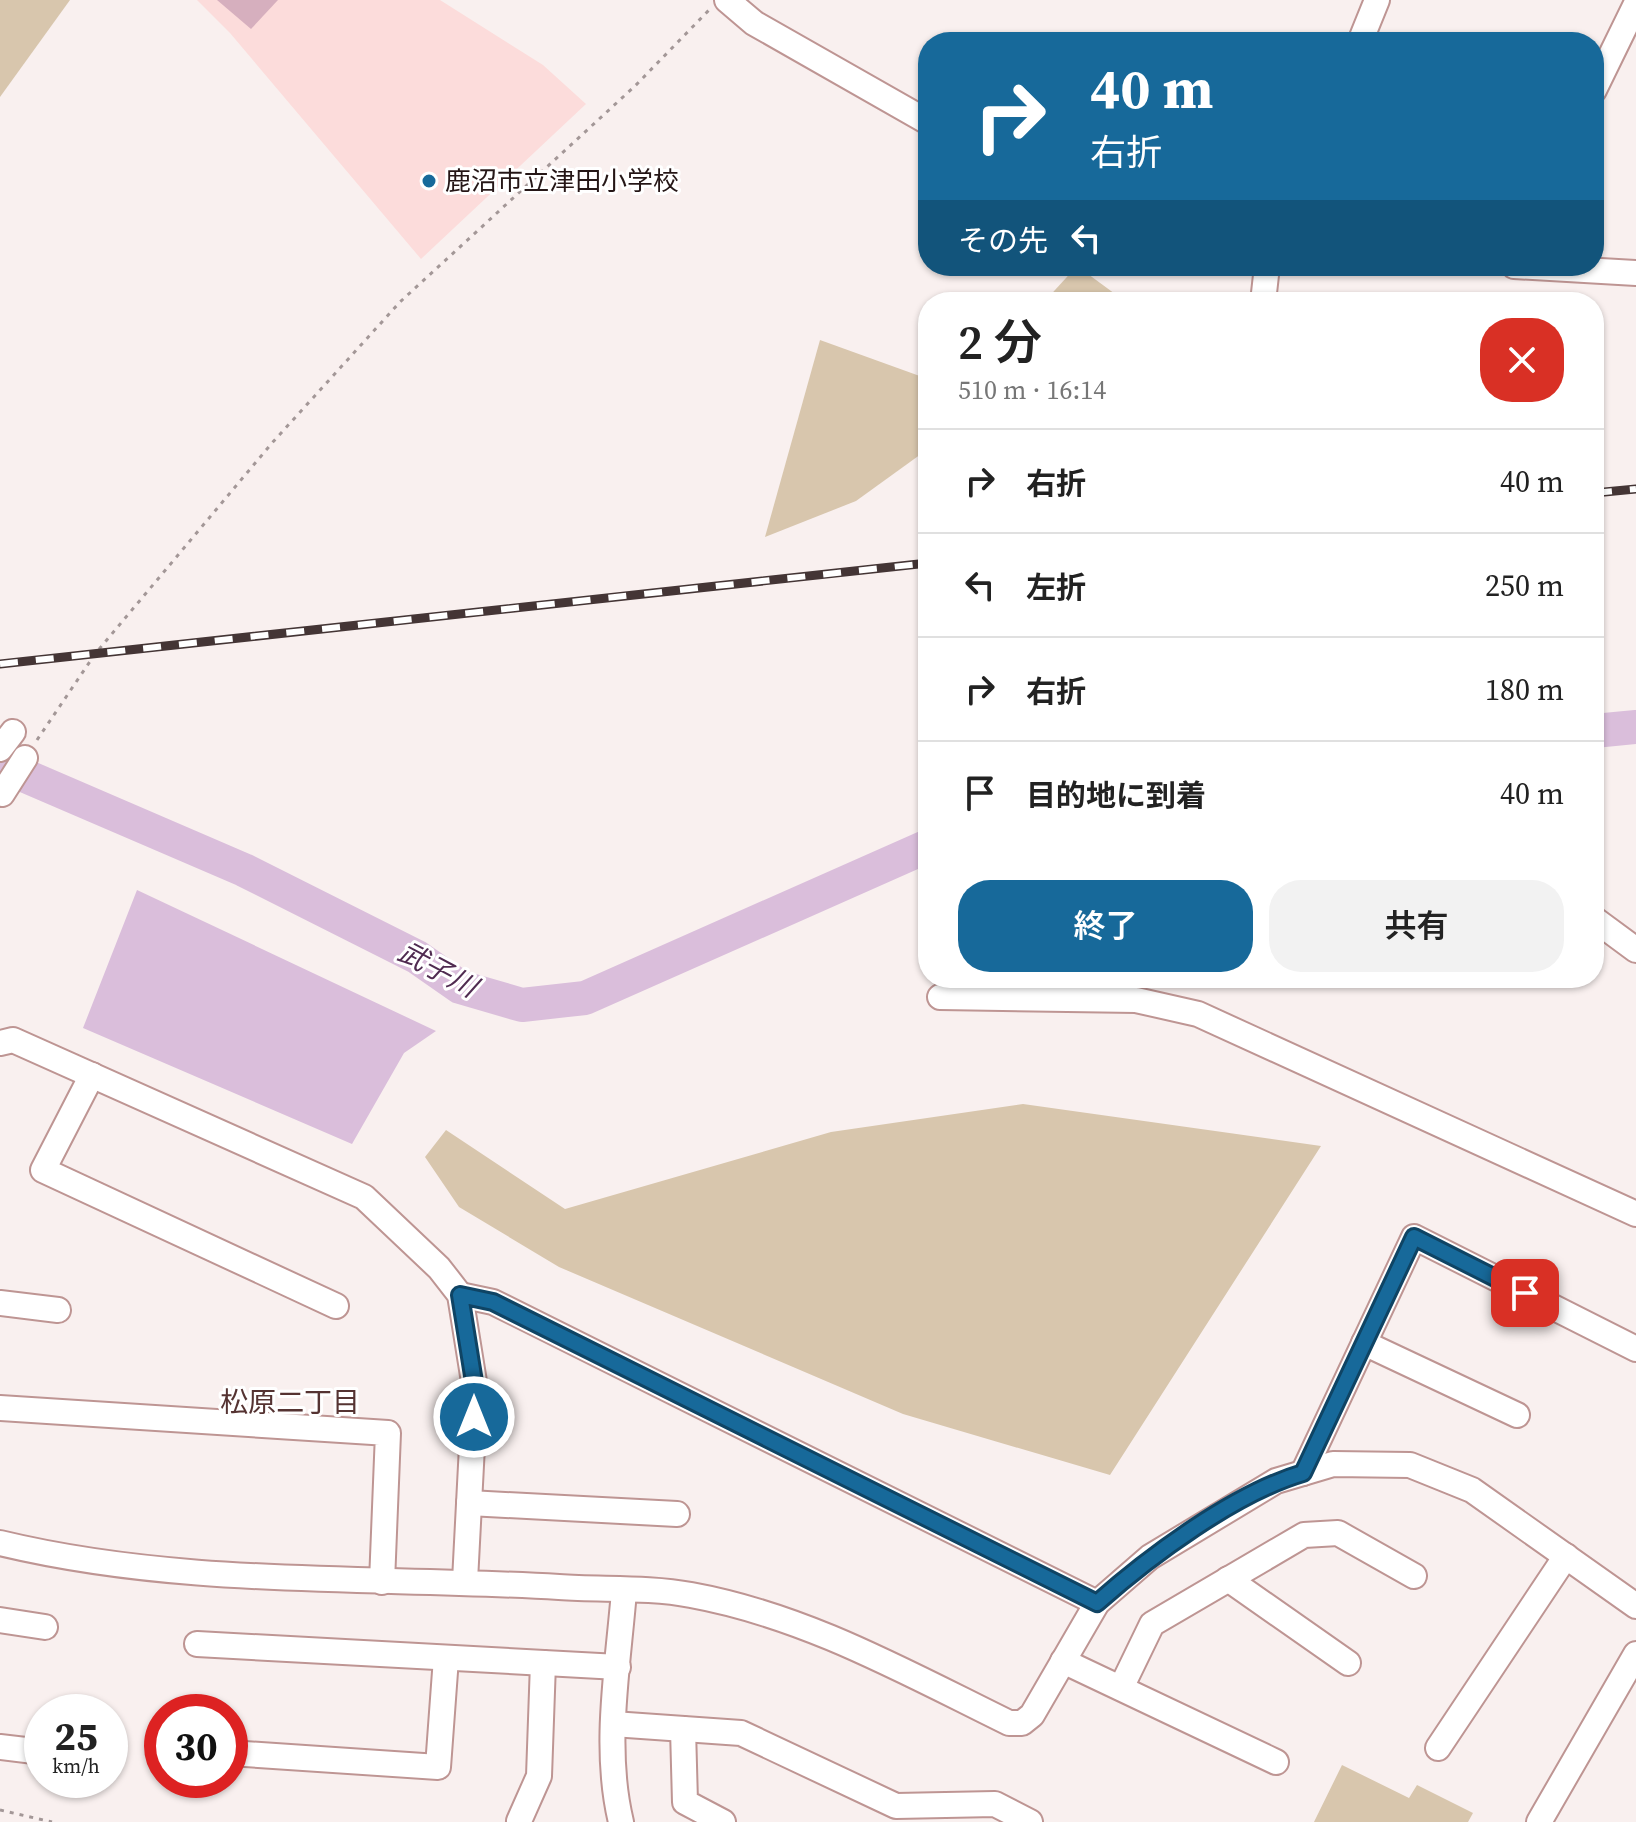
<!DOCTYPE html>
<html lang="ja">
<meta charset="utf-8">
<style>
body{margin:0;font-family:"Source Serif 4","Noto Sans JP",serif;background:#f2f2f2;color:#222;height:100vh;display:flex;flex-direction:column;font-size:30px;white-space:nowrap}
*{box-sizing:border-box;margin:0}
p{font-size:26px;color:#767676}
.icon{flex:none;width:44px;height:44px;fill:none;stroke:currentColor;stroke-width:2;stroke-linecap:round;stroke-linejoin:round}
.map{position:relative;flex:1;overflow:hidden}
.details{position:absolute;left:918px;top:292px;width:686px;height:696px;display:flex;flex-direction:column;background:#fff;border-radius:32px;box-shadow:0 2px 6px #0004}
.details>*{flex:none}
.banner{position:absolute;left:918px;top:32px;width:686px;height:244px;border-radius:32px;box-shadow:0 2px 6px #0004;background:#17699a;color:#fff;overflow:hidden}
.speed{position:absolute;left:24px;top:1694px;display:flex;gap:16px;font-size:40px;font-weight:700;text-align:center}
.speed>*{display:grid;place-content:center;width:104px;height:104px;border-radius:50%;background:#fff;box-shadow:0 2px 6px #0004;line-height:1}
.speed small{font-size:20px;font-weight:400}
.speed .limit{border:12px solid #d22;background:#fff;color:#111}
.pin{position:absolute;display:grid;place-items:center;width:68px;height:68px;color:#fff;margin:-34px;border-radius:16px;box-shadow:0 4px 12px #0006}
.me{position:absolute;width:88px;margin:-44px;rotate:0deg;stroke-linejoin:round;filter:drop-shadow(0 0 6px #0008)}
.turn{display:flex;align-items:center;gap:28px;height:168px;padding:0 40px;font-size:36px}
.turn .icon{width:104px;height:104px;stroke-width:2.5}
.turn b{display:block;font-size:56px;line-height:68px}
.then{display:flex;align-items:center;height:76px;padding:0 40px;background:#0003;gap:16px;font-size:30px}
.round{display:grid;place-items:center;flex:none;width:84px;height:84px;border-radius:32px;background:#f2f2f2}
.head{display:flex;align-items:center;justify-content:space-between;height:136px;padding:0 40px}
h1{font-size:48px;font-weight:600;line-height:60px}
.action{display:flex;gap:16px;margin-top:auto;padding:16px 40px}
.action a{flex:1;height:92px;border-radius:32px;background:#17699a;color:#fff;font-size:32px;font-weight:600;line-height:92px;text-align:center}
.action a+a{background:#f2f2f2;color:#222}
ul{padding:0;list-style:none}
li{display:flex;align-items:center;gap:24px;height:104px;padding:0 40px;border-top:2px solid #e0e0e0}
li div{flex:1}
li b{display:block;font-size:30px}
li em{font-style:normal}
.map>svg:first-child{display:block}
.built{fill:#fcdcdb}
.green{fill:#d8c6ad}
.water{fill:#dabedb}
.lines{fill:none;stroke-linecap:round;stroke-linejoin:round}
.river{stroke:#dabedb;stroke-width:34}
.building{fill:#d6afbe}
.minor-casing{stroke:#be9593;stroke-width:28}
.path{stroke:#a39797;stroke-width:3;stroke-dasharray:4 6;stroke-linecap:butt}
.minor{stroke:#fff;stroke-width:24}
.rail-casing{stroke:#443535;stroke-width:9}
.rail{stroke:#fff;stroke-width:6;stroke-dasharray:18;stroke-linecap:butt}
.route-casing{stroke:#0f4464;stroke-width:20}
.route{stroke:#17699a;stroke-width:14}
.poi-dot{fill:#17699a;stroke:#fff;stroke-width:3}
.labels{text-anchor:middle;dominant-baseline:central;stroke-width:6;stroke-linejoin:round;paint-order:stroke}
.poi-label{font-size:26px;fill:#251616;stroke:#fff;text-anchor:start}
.water-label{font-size:28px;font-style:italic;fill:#502b51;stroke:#fff}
.neighbourhood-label{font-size:28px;fill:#553332;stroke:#fff}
</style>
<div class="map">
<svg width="1636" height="1822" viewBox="0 0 1636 1822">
<rect width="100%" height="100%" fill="#f9f0ef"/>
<!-- built -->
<path class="built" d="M197 0H440L543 65 586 104 421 259 230 33Z"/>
<!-- green -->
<g class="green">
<path d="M0 0H70L0 97Z"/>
<path d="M1077 266 1126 302H1044Z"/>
<path d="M820 340 928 379V449L856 501 765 537Z"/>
<path d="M1023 1104 1321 1146 1110 1475 903 1414 559 1267 459 1207 425 1157 446 1130 565 1209 831 1132Z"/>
<path d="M1342 1765 1409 1798 1417 1785 1473 1813 1468 1822H1314Z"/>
</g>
<!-- water -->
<path class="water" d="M137 890 436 1031 404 1053 352 1144 83 1028Z"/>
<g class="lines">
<!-- river -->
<g class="river">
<path d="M1594 731 1636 727"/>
<path d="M0 765 244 870 417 957 460 987 522 1005 585 998 928 846"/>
</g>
</g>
<!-- building -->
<path class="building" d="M217 0H278L251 29Z"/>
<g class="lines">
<!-- minor casing -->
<g class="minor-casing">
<g id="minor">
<path d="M727 0 754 23 928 122"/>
<path d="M1360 42 1377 0"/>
<path d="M1594 90 1636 4"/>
<path d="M1514 266 1636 273"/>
<path d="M1263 302 1267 266"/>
<path d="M0 749 13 732"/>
<path d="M2 794 25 758"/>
<path d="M1594 919 1636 950"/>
<path d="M940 997 1136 1000 1198 1014 1636 1214"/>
<path d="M0 1043 13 1040 364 1197 439 1268 460 1295 475 1388 465 1581"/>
<path d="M92 1075 43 1170 336 1306"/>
<path d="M460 1295 493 1302 1097 1603"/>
<path d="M0 1303 58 1310"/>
<path d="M1364 1343 1517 1415"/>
<path d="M0 1408 388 1433 382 1582"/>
<path d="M1303 1473 1414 1237 1636 1349"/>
<path d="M469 1503 677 1514"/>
<path d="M0 1543C182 1587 373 1576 559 1587 602 1590 649 1587 691 1595 806 1616 905 1672 1009 1723H1022L1032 1715 1097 1603 1150 1557 1276 1481 1333 1464 1410 1465 1472 1490 1636 1606"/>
<path d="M1228 1579 1348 1663"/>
<path d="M0 1620 45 1627"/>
<path d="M197 1644 618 1667"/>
<path d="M1063 1661 1276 1762"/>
<path d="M1121 1688 1152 1624 1304 1535 1338 1533 1414 1576"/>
<path d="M613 1724 741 1733 896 1806 995 1804 1030 1822"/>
<path d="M683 1729 685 1802 723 1822"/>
<path d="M0 1747 34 1751"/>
<path d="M1438 1748 1566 1556"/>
<path d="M230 1753 438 1767 446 1658"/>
<path d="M519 1821 539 1776 543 1663"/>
<path d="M621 1822C603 1748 618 1667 624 1591"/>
<path d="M1539 1822 1636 1654"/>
</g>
</g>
<!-- path -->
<g class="path">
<path d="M37 740 95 654 272 443 400 302 635 86 710 9"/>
<path d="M0 1810 52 1822"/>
</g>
<!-- minor -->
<use href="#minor" class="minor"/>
<!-- rail casing -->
<g class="rail-casing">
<g id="rail">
<path d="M1594 493 1636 489"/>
<path d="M0 664 928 563"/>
</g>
</g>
<!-- rail -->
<use href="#rail" class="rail"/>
</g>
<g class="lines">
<!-- route casing -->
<g class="route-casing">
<path id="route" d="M474 1417 475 1388 460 1295 493 1302 1097 1603C1150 1556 1235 1493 1303 1473L1414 1237 1525 1293"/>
</g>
<!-- route -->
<use href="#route" class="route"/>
</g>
<!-- markers -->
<circle class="poi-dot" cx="429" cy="181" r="8"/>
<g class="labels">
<!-- poi labels -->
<g class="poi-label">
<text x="445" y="181">鹿沼市立津田小学校</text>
</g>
<!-- water labels -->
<g class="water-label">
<text transform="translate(438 969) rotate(28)">武子川</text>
</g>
<!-- neighbourhood labels -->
<g class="neighbourhood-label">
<text x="290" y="1402">松原二丁目</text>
</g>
</g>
</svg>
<div class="speed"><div>25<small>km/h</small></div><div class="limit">30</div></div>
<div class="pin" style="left:1525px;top:1293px;background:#d93025"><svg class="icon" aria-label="arrive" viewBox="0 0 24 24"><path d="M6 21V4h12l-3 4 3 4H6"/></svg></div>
<svg class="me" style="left:474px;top:1417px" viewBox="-20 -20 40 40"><circle r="17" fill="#17699a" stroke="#fff" stroke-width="3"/><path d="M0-11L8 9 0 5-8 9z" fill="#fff"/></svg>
<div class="banner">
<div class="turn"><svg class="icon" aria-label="right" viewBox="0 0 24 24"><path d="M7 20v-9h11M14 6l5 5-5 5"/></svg><div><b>40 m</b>右折</div></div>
<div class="then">その先<svg class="icon" aria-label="left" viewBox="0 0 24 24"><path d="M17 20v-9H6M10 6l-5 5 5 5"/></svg></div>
</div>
<section class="details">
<div class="head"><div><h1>2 分</h1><p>510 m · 16:14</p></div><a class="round" style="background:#d93025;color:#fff"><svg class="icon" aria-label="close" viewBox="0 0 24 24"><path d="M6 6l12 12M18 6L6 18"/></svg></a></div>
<ul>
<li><svg class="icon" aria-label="right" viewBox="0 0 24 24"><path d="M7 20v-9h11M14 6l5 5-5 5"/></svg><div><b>右折</b></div><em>40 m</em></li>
<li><svg class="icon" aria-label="left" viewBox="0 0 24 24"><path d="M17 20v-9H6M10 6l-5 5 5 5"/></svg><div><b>左折</b></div><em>250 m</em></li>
<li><svg class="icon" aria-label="right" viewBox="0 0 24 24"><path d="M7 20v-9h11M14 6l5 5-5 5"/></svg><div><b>右折</b></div><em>180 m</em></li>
<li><svg class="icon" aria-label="arrive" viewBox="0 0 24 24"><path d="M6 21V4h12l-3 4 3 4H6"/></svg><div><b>目的地に到着</b></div><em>40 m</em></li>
</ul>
<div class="action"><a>終了</a><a>共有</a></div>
</section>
</div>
